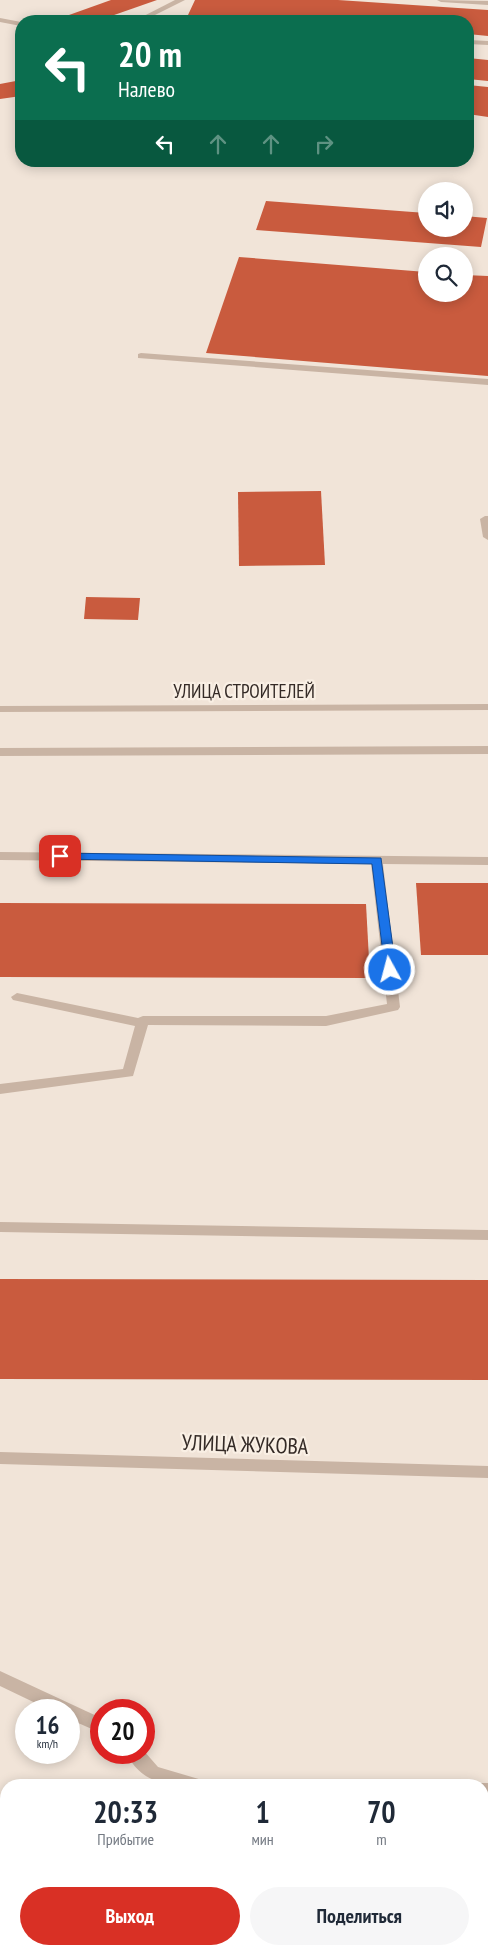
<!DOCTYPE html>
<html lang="ru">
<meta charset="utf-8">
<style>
body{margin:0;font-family:"PT Sans Narrow",sans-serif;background:#f6f6f7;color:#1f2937;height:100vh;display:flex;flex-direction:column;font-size:19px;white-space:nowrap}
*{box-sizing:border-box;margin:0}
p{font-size:16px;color:#747a83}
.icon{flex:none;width:28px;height:28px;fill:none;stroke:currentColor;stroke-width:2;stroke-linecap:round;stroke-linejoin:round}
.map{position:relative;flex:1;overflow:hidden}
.details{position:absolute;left:0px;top:1779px;width:489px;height:176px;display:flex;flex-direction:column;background:#fff;border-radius:20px 20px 0 0;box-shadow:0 2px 12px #0003}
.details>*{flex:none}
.hud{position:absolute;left:15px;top:15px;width:459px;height:152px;border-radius:20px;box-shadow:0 2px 12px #0003;background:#0b6e4f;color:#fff;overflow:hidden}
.tools{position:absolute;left:418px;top:182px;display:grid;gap:10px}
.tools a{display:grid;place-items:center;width:55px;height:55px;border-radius:50%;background:#fff;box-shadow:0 2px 12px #0003;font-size:25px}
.speed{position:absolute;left:15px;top:1699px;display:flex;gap:10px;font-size:25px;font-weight:700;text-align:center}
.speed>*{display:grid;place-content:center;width:65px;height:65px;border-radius:50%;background:#fff;box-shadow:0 2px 12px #0003;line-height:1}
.speed small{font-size:12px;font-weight:400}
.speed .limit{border:8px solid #d22;background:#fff;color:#111}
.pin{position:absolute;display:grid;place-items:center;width:42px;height:42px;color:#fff;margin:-21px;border-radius:10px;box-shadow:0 2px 8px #0006}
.me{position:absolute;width:55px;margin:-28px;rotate:353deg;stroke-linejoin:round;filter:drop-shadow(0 0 4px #0008)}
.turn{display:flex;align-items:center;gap:18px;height:105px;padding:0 20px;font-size:22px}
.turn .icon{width:65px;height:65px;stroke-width:2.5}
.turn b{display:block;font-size:35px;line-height:42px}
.lanes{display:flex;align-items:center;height:48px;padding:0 20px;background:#0003;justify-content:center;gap:25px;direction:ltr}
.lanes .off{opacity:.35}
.eta{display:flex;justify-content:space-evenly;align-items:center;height:85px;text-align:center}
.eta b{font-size:30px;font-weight:800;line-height:35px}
.button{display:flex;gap:10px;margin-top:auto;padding:10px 20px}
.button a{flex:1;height:58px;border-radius:30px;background:#d93025;color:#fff;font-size:20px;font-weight:800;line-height:58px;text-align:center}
.button a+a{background:#f6f6f7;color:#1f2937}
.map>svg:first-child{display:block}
.building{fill:#c95b3e}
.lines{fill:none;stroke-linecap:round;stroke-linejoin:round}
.minor{fill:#c9b4a4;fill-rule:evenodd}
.route{fill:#1a73e8;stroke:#114b97}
.labels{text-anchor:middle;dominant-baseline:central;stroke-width:4.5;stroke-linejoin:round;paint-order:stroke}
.street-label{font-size:19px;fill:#342a26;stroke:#f9efe4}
.near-street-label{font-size:22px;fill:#342a26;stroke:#f9efe4}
</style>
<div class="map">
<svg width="488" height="1954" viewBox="0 0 488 1954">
<rect width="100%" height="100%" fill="#f1e4d8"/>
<!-- building -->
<g class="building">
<path d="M111 0H157L97 21H81L69 15Z"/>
<path d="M195 0H338L488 10V36L468 34V21H283L188 15Z"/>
<path d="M468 58 488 60V81L468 79Z"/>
<path d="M21 80V96L0 99V84Z"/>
<path d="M468 85 488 87V117L468 114Z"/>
<path d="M266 201 426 213V229H464V216L487 218 481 247 256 230Z"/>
<path d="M239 257 426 272V294H464V275L488 276V376L206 353Z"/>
<path d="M321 491 325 565 239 566 238 492Z"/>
<path d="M86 597 140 598 138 620 84 619Z"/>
<path d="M416 883H488V955H421Z"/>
<path d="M0 903 366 904 370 978 0 977Z"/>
<path d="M0 1279 488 1280V1380L0 1379Z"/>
<path d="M482 1850H488V1954H243V1949H482Z"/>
</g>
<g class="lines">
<!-- minor -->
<g class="minor">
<path d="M175 0H185L143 21H134Z"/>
<path d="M437 0 488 1V5L441 2Z"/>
<path d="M0 18 21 22V26L0 22Z"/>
<path d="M468 40 488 41V45L468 44Z"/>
<path d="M141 353 488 379V385L138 358V354Z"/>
<path d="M485 516H488V540L483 537 480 519Z"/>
<path d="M488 704V710L0 712V706Z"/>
<path d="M488 746V754L0 756V748Z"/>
<path d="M0 852 488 857V865L383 864 400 1007 398 1010 326 1026 148 1025 133 1076 0 1094V1084L123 1069 135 1026 13 1000 11 997 17 993 138 1018 143 1016H326L387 1004 371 864 0 860Z"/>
<path d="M0 1222 486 1230H488V1240L0 1232Z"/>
<path d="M0 1452 488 1466V1478L0 1464Z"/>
<path d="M0 1671 101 1718V1733L69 1719V1710H50L0 1686Z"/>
<path d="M144 1751 158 1767 202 1780 204 1785C172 1785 142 1787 126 1752H144Z"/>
<path d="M482 1783H488V1799H482V1785H477Z"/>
</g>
</g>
<!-- route -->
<path class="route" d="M60 853 381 858 396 970 390 974 385 970 372 864 56 859 54 856 56 854Z"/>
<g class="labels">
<!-- street labels -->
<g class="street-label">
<text x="244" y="691">УЛИЦА СТРОИТЕЛЕЙ</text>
</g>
<!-- near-street labels -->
<g class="near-street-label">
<text transform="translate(245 1444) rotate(2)">УЛИЦА ЖУКОВА</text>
</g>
</g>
</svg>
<div class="tools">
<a><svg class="icon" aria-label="sound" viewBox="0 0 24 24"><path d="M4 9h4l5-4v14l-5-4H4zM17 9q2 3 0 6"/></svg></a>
<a><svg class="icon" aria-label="search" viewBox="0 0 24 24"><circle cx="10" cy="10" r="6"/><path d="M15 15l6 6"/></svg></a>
</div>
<div class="speed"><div>16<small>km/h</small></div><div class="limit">20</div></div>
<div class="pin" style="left:60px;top:856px;background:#d93025"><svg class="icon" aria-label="arrive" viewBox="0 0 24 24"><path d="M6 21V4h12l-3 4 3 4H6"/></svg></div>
<svg class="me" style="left:390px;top:970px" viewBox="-20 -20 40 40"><circle r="17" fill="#1a73e8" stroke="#fff" stroke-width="3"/><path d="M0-11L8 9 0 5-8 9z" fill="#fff"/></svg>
<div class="hud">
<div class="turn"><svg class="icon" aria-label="left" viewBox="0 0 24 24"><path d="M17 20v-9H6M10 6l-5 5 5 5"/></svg><div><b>20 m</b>Налево</div></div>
<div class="lanes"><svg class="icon" aria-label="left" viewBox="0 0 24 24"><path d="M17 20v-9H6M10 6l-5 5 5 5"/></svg><svg class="icon off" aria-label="ahead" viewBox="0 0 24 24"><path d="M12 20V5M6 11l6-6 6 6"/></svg><svg class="icon off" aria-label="ahead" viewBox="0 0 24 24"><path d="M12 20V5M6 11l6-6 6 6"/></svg><svg class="icon off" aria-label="right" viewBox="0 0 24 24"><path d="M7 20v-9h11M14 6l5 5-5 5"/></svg></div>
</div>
<section class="details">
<div class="eta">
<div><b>20:33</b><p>Прибытие</p></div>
<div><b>1</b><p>мин</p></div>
<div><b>70</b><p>m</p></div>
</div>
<div class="button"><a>Выход</a><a>Поделиться</a></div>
</section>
</div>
